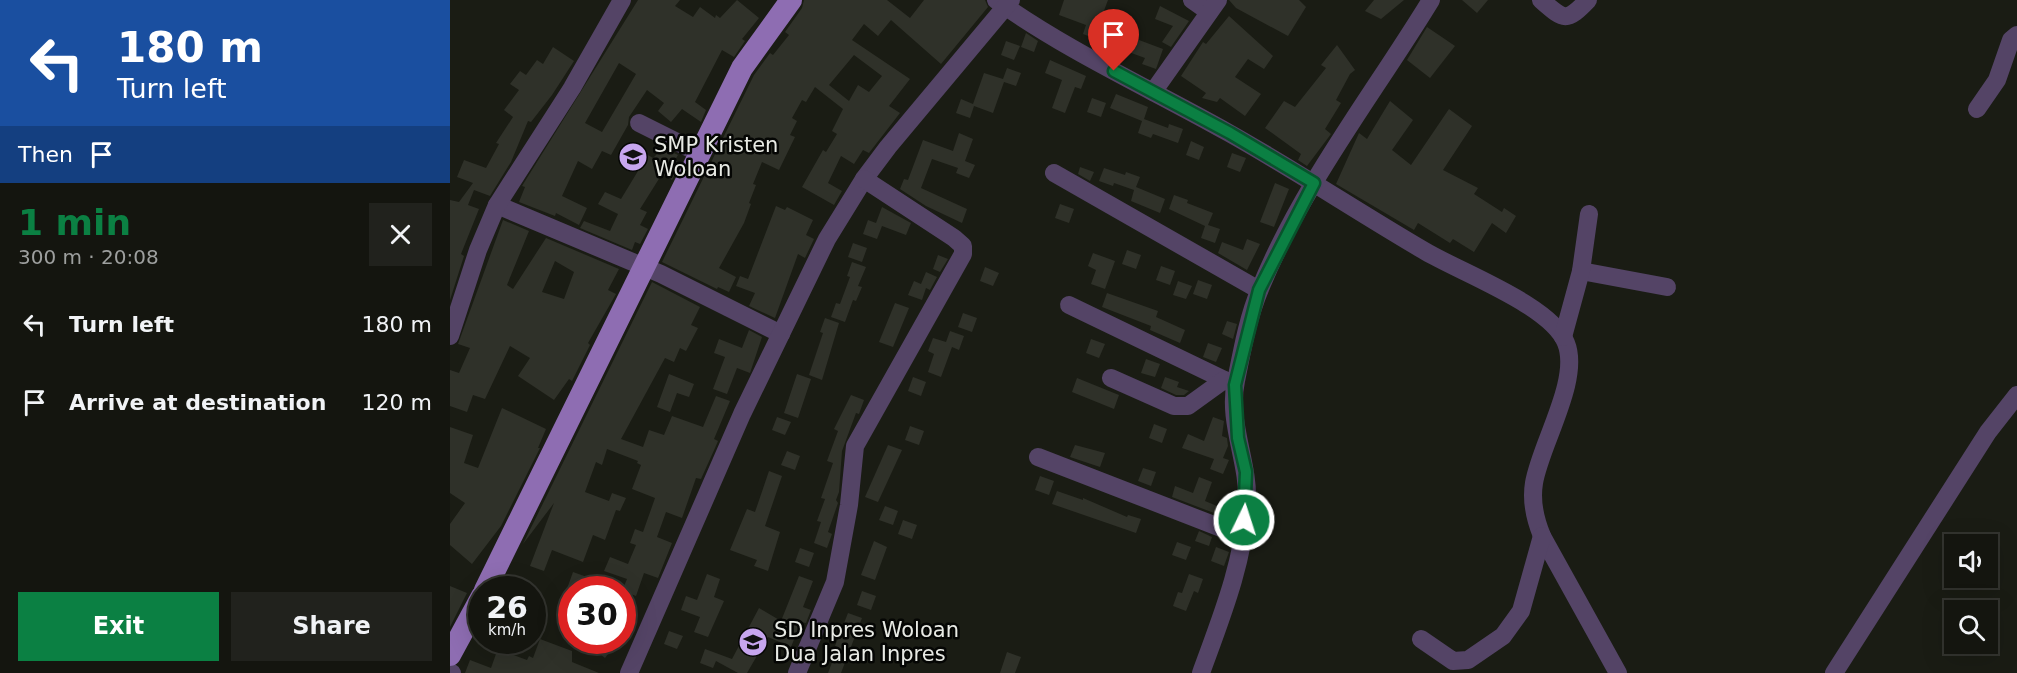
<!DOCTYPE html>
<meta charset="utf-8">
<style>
body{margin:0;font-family:"DejaVu Sans",sans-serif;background:#21221d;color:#f1f3f6;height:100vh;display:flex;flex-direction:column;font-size:22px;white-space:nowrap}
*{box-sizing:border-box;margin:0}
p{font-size:20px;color:#9d9f9e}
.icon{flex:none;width:33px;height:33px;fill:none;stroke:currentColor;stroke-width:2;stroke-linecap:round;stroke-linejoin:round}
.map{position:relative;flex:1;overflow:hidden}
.drawer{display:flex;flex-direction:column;background:#14150f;width:450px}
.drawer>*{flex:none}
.top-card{background:#1a4fa0;color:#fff;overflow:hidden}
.fabs{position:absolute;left:1494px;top:534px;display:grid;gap:12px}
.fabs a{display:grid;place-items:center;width:54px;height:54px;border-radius:0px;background:#14150f;box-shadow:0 6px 24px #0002,0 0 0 2px #33342f;font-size:30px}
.speed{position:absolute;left:18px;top:576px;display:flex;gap:12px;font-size:30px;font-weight:700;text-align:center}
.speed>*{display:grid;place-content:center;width:78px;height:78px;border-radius:50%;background:#14150f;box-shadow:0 6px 24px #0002,0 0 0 2px #33342f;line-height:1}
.speed small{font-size:15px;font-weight:400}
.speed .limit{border:9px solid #d22;background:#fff;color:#111}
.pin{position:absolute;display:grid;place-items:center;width:51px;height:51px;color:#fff;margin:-62px -26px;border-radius:50% 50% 50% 0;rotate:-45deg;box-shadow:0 0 6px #0007}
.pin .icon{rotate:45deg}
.me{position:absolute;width:66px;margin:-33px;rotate:4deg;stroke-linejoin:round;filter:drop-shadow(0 0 4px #0008)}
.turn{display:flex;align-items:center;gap:21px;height:126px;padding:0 18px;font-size:27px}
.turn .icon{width:78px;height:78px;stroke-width:2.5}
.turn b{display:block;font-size:42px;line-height:51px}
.then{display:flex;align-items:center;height:57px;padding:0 18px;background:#0003;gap:12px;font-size:22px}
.round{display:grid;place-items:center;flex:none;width:63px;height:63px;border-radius:0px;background:#21221d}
.headline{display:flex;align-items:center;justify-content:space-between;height:102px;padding:0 18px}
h1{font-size:36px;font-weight:800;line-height:45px;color:#0b8043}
.cta{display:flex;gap:12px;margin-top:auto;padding:12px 18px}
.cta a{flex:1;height:69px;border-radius:0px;background:#0b8043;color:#fff;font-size:24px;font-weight:800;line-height:69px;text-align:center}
.cta a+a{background:#21221d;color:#f1f3f6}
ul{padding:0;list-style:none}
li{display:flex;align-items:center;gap:18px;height:78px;padding:0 18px}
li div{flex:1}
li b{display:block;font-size:22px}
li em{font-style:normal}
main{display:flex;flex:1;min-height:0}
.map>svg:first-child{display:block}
.building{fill:#2f3129;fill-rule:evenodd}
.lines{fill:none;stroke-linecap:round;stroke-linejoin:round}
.minor{stroke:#544466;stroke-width:18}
.major{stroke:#8e6db2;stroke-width:22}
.route-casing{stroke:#07532c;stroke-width:15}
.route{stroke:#0b8043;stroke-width:10}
.labels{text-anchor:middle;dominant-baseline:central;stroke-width:5;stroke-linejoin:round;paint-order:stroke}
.poi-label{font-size:21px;fill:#e8eae4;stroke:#050604;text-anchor:start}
</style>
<main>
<section class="drawer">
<div class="top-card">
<div class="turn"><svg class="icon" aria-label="left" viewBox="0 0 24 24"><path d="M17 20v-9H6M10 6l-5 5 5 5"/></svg><div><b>180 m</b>Turn left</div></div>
<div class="then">Then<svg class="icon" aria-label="arrive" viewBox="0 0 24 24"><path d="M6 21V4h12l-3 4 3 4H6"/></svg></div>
</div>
<div class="headline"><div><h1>1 min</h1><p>300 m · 20:08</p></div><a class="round"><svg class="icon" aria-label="close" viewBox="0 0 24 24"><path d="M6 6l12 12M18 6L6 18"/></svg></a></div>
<ul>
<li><svg class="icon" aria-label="left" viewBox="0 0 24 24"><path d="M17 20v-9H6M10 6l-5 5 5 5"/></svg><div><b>Turn left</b></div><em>180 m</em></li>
<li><svg class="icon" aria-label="arrive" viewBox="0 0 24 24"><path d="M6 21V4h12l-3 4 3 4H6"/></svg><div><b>Arrive at destination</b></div><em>120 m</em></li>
</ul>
<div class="cta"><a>Exit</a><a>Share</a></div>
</section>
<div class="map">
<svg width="1567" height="673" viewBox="0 0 1567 673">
<rect width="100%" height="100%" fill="#1a1c14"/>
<!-- building -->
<g class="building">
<path d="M188 0H230L225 6 243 17 250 7 265 18 266 15 270 18 287 0 309 18 292 39 295 41 284 57 272 50 245 102 256 110 251 122 232 109 221 122 208 111 214 103 197 90 179 117 178 125 161 155 152 151 142 169 128 161 112 196 137 208 129 225 106 213 105 216 69 202 75 187 72 186ZM169 63 186 74 152 132 135 123Z"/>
<path d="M354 0H437L460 18 474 0H535L538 7 491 64 441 20 428 36 414 24 402 40 460 79 439 106 450 113 419 153 413 150 404 164 391 156 378 183 392 191 384 205 352 187 373 150 376 152 387 134 382 131 393 109 365 87 356 102 352 100 342 118 347 121 340 135 345 137 329 170 312 162 303 184 306 185 299 203 301 204 294 223 269 268 286 277 279 292 268 287 267 289 212 262 304 75 320 53 323 55 339 35 335 32 352 8ZM404 55 432 76 419 92 408 85 399 101 379 85Z"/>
<path d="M614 0H658L649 24 668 32 671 23 685 28 681 37 713 49 706 69 692 64 695 58 665 47 661 57 648 50 651 41 633 34 636 25 609 15Z"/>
<path d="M779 0H849L856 7 838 36 786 8Z"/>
<path d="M924 0H954L931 19 915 11Z"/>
<path d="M1012 0H1038L1027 13Z"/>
<path d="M710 6 739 21 721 47 712 42 723 26 705 19Z"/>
<path d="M779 16 823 56 814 69 798 59 785 77 811 94 795 116 770 98 767 102 752 98 756 93 731 76 753 42 756 44Z"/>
<path d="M977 27 1005 46 980 78 957 60Z"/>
<path d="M576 33 588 41 584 52 571 47Z"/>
<path d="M556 41 570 46 564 60 551 55Z"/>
<path d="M887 45 905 70 900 74 886 100 891 103 875 129 881 134 857 166 848 160 851 154 815 128 834 101 845 107 876 68 871 65Z"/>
<path d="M103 47 124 61 102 95 81 122 78 121 61 162 40 196 24 190 18 205 29 209 11 254 14 256 0 300V200L9 202 23 183 7 177 14 160 36 168 49 144 46 143 63 117 54 110 69 90 60 84 70 71 76 75 87 60 93 64Z"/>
<path d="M600 60 636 76 631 89 625 87 615 113 602 108 612 80 595 73Z"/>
<path d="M557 68 571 73 566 86 554 82 543 113 524 106 520 118 506 113 511 99 523 104 534 73 553 79Z"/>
<path d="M666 94 698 107 694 119 718 128 719 124 733 129 728 143 703 134 701 138 688 133 692 121 660 108Z"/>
<path d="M642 98 656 103 651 117 637 112Z"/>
<path d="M940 101 963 120 942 150 961 165 999 109 1022 126 993 170 1028 188 1024 194 1052 212 1054 208 1066 216 1056 233 1042 223 1024 252 1003 239 1000 243 968 223 964 230 886 184 909 133 917 139Z"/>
<path d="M509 133 523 139 515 161 525 165 519 178 506 173 508 168 482 159 471 188 517 209 512 223 476 206 450 189 454 179 458 180 473 140 503 151Z"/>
<path d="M741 141 754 147 749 160 736 155Z"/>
<path d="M181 145 203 158 213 148 228 155 225 160 230 164 222 180 212 174 190 209 197 212 190 225 198 229 190 244 185 242 182 250 130 228 134 221 160 231 168 214 148 204 155 192 171 199 188 171 169 160Z"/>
<path d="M782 153 796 158 790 172 777 167Z"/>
<path d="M630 167 644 172 640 181 628 174Z"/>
<path d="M654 168 675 175 676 172 690 177 686 187 715 199 710 213 681 201 684 190 664 183 663 186 649 181Z"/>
<path d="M825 183 839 189 824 227 810 222Z"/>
<path d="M724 195 738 200 737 203 763 213 758 225 770 229 765 243 751 238 755 226 719 209Z"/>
<path d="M610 204 624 209 619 223 605 218Z"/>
<path d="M326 206 335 210 337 207 363 220 356 235 364 239 355 258 348 254 325 318 299 306 305 293 286 286 290 276 298 279Z"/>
<path d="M432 207 461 223 456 235 432 226 427 239 413 234 418 220 426 223Z"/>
<path d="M53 220 79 231 57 285 63 289 96 238 169 269 158 290 166 294 138 343 140 345 122 381 119 379 104 400 68 376 80 358 60 346 35 399 23 395 17 412 0 406V370L9 373 20 348 8 344ZM105 261 124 272 114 299 92 292Z"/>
<path d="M797 239 810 244 797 270 768 253 772 242 793 250Z"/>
<path d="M403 243 417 248 412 262 398 257Z"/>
<path d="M677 250 691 255 686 269 672 264Z"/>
<path d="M643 253 665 261 655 289 641 284 646 270 638 266Z"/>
<path d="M488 255 498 259 490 272 483 269Z"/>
<path d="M402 262 416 267 408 286 412 287 406 301 403 300 395 322 381 317 386 303 390 304 400 277 397 276Z"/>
<path d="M711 266 725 271 720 285 706 280Z"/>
<path d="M535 267 549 273 543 286 530 281Z"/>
<path d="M476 272 487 277 480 290 476 288 472 300 458 295 464 281 471 284Z"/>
<path d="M748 280 762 285 757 299 743 294Z"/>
<path d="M728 281 742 286 736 299 723 295Z"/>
<path d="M202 282 250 307 241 325 248 328 236 351 230 348 224 362 215 358 171 439 193 447 199 430 214 435 222 416 253 427 266 396 280 401 264 439 268 441 265 448 251 479 246 478 232 518 216 512 207 537 222 543 208 578 194 573 186 596 172 591 177 579 154 571 160 557 178 564 186 545 180 543 185 529 193 532 204 501 205 498 182 489 191 465 187 463 188 461 157 449 152 465 146 462 135 492 159 501 162 493 176 498 170 511 166 510 155 540 143 535 133 562 102 550 94 571 80 566 104 503 73 544Z"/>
<path d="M657 293 708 311 706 317 735 330 730 343 700 330 701 326 652 307Z"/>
<path d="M445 303 459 308 443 347 429 342Z"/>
<path d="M513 313 527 318 522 332 508 327Z"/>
<path d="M375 318 389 323 372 380 359 375 373 333 370 332Z"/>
<path d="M777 321 787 324 783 339 772 334Z"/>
<path d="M299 330 312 337 300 373 287 368 277 394 263 389 275 357 264 353 269 339 292 348Z"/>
<path d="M500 331 514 336 509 350 502 347 491 377 478 372 484 354 478 351 483 338 496 342Z"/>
<path d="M641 339 655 344 649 358 636 353Z"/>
<path d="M758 343 772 348 766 362 753 357Z"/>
<path d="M696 359 710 364 705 377 691 373Z"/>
<path d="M219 374 244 384 239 397 227 393 220 412 207 407Z"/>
<path d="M347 374 361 379 348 418 334 413Z"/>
<path d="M463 377 476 382 471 396 458 391Z"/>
<path d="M715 377 729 382 727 387 739 391 734 395H726L711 388Z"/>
<path d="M627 378 669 395 664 409 622 392Z"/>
<path d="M401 395 414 400 409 414 406 413 392 451 389 492 386 500 388 503 378 532 382 534 377 548 364 543 371 522 367 521 375 499 371 498 383 463 377 461 388 431 384 429Z"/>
<path d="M52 408 96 429 88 448H90L51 526 22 564 0 545V524L15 503 0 493V427L23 435 14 463 28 468Z"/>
<path d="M327 417 341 422 335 435 322 430Z"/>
<path d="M763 417 774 421 772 436 777 438 778 446 773 458 779 460 773 474 760 469 764 459 732 448 738 434 754 441Z"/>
<path d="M704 424 717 429 712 443 699 438Z"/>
<path d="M460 426 474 431 469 445 455 440Z"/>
<path d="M438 445 452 450 428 502 415 497Z"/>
<path d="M625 445 655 453 650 467 620 457Z"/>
<path d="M337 451 350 456 345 470 331 465Z"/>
<path d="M693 468 706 472 701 486 688 481Z"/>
<path d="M319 471 332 476 315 526 330 532 318 571 304 566 307 560 280 550 297 509 305 512Z"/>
<path d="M590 476 604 481 599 495 585 490Z"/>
<path d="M749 477 762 482 755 501 767 506 764 513 722 497 725 486 743 493Z"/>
<path d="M607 491 633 500V498L677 517 678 515 691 519 686 533 602 504Z"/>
<path d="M435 506 448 511 443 525 429 520Z"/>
<path d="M453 520 467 525 462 539 448 534Z"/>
<path d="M749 531 762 537 759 546 745 541Z"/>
<path d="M424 541 437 547 425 580 411 575Z"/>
<path d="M727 542 741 547 736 560 722 555Z"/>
<path d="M766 547 779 552 774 566 761 561Z"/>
<path d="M350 548 364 553 359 567 345 562Z"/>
<path d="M123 572 137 577 132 590 118 586Z"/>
<path d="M257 574 270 579 264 597 274 601 258 637 244 632 250 617 231 610 236 596 247 600Z"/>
<path d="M739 574 753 579 748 593 744 591 736 611 723 606 728 592 732 593Z"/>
<path d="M349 576 363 581 353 607 361 610 356 623 351 622 341 647 318 637 297 673H288L266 661 263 668 250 663 255 649 282 659 309 608 331 621Z"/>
<path d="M0 586 17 593 0 627Z"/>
<path d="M412 591 426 596 421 610 407 605Z"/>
<path d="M172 612 184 616 173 644H172Z"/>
<path d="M398 613 412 618 391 673H378L388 647 385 646Z"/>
<path d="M219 631 233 636 227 649 214 644Z"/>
<path d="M90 639 122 651V662L149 673H15L20 660 41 668 51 640H63L58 653 77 660 79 656 83 658Z"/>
<path d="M132 640H156L164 646 155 658Z"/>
<path d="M557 652 571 657 565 673H550Z"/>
</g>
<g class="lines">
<!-- minor -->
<g class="minor">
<path d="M546 0C619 52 701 89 779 133 845 170 908 212 973 250 1009 272 1101 305 1116 343 1131 380 1090 445 1084 483 1081 501 1085 519 1092 536L1168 673"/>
<path d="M742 0 759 12"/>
<path d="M1091 0C1114 20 1116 23 1138 0"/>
<path d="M703 92 768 0"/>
<path d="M1527 109 1547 80 1561 40 1567 35"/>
<path d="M189 123 251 154"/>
<path d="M604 173 809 290"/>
<path d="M47 205 211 274 331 334"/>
<path d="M1131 271 1217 287"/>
<path d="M619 305 785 385"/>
<path d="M0 336 28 250 47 205 122 88 172 0"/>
<path d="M1113 337 1131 271 1139 214"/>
<path d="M661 378 724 406H738L774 380"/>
<path d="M588 457 792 536"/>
<path d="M971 639 1003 661 1018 660 1053 636 1071 611 1092 536"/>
<path d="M0 672 2 673"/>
<path d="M179 673 292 414 377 239 414 179 438 147 561 0"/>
<path d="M347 673 385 582 399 505 405 446 513 254V246L504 238 414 179"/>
<path d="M751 673C771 618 794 562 797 502 799 462 777 421 786 381 792 351 798 317 810 289 852 185 923 95 981 0"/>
<path d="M1384 673 1538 432 1567 395"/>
</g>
<!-- major -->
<g class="major">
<path d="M35 590 292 68 341 0"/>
<path d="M0 655 32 596"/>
</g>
</g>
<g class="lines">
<!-- route casing -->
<g class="route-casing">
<path id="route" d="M664 71 780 133 864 183 809 290 785 385 788 438 796 472 794 520"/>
</g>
<!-- route -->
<use href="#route" class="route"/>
</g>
<!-- icons -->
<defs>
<g id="school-disc" transform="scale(1.5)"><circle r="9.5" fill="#c7a6ef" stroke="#050604"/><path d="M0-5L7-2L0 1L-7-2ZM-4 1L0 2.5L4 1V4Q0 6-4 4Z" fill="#111"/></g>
</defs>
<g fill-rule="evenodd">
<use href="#school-disc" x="183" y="157"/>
<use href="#school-disc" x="303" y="642"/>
</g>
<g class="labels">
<!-- poi labels -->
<g class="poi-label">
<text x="204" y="145">SMP Kristen<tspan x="204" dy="24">Woloan</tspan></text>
<text x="324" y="630">SD Inpres Woloan<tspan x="324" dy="24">Dua Jalan Inpres</tspan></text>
</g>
</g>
</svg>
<div class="fabs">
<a><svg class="icon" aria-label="sound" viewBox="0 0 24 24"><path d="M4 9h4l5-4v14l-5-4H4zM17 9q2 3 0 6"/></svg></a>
<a><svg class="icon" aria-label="search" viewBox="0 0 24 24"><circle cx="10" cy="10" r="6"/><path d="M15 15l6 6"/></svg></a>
</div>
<div class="speed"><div>26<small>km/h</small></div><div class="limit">30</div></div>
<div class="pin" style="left:664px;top:71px;background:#d93025"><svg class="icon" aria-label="arrive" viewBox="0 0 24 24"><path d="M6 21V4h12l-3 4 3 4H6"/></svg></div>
<svg class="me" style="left:794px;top:520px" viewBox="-20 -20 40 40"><circle r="17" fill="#0b8043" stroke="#fff" stroke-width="3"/><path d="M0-11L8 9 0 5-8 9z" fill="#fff"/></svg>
</div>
</main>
